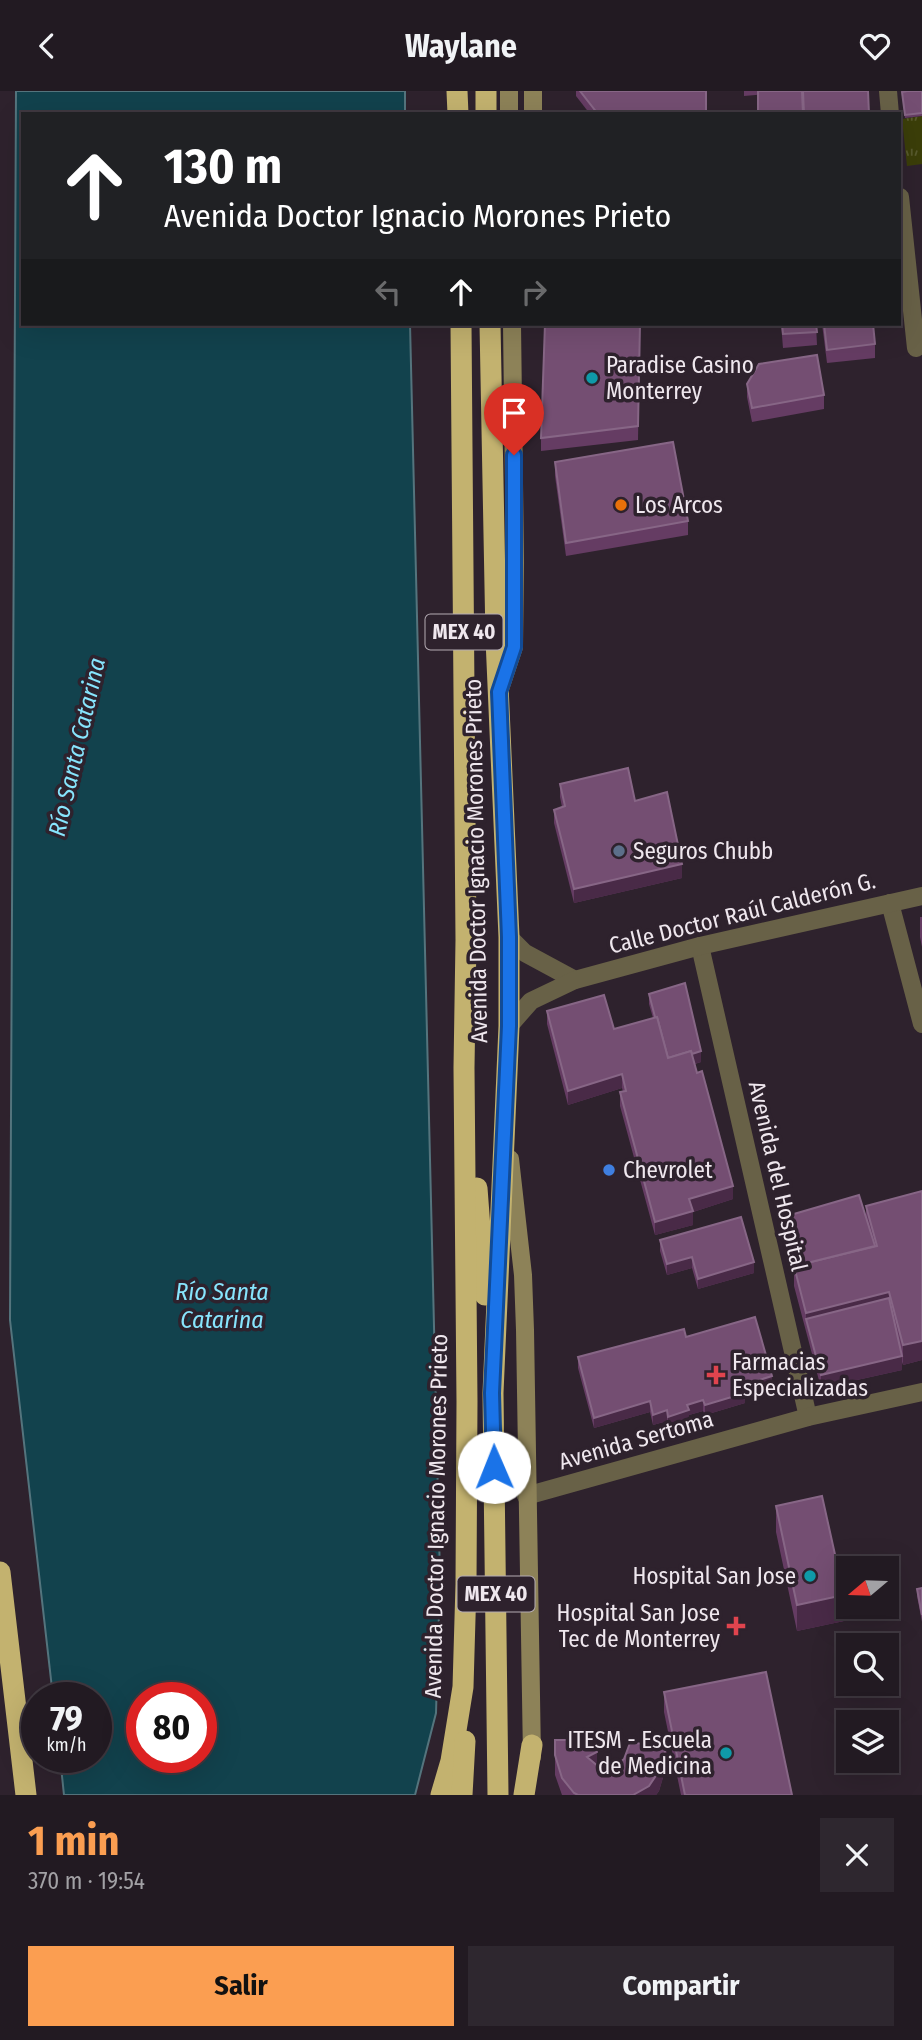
<!DOCTYPE html>
<html lang="es">
<meta charset="utf-8">
<style>
body{margin:0;font-family:"Fira Sans Condensed",sans-serif;background:#2e272f;color:#f1f3f6;height:100vh;display:flex;flex-direction:column;font-size:26px;white-space:nowrap}
*{box-sizing:border-box;margin:0}
p{font-size:23px;color:#a2a1a5}
.icon{flex:none;width:38px;height:38px;fill:none;stroke:currentColor;stroke-width:2;stroke-linecap:round;stroke-linejoin:round}
.map{position:relative;height:1704px;overflow:hidden}
.details{display:flex;flex-direction:column;background:#221a22;flex:1}
.details>*{flex:none}
.top-card{position:absolute;left:21px;top:21px;width:880px;height:214px;border-radius:0px;box-shadow:0 7px 28px #0002,0 0 0 2px #3f3840;background:#202124;color:#fff;overflow:hidden}
.needle{width:46px;rotate:251deg}
.fabs{position:absolute;left:836px;top:1465px;display:grid;gap:14px}
.fabs a{display:grid;place-items:center;width:63px;height:63px;border-radius:0px;background:#221a22;box-shadow:0 7px 28px #0002,0 0 0 2px #3f3840;font-size:35px}
.speed{position:absolute;left:21px;top:1591px;display:flex;gap:14px;font-size:35px;font-weight:700;text-align:center}
.speed>*{display:grid;place-content:center;width:91px;height:91px;border-radius:50%;background:#221a22;box-shadow:0 7px 28px #0002,0 0 0 2px #3f3840;line-height:1}
.speed small{font-size:18px;font-weight:400}
.speed .limit{border:10px solid #d22;background:#fff;color:#111}
.pin{position:absolute;display:grid;place-items:center;width:60px;height:60px;color:#fff;margin:-72px -30px;border-radius:50% 50% 50% 0;rotate:-45deg;box-shadow:0 0 7px #0007}
.pin .icon{rotate:45deg}
.me{position:absolute;width:77px;margin:-38px;rotate:359deg;stroke-linejoin:round;filter:drop-shadow(0 0 5px #0008)}
.turn{display:flex;align-items:center;gap:24px;height:147px;padding:0 28px;font-size:32px}
.turn .icon{width:91px;height:91px;stroke-width:2.5}
.turn b{display:block;font-size:49px;line-height:60px}
.lanes{display:flex;align-items:center;height:66px;padding:0 28px;background:#0003;justify-content:center;gap:35px;direction:ltr}
.lanes .off{opacity:.35}
.round{display:grid;place-items:center;flex:none;width:74px;height:74px;border-radius:0px;background:#2e272f}
.summary{display:flex;align-items:center;justify-content:space-between;height:119px;padding:0 28px}
h1{font-size:42px;font-weight:700;line-height:52px;color:#fb9e51}
.button{display:flex;gap:14px;margin-top:auto;padding:14px 28px}
.button a{flex:1;height:80px;border-radius:0px;background:#fb9e51;color:#111;font-size:28px;font-weight:700;line-height:80px;text-align:center}
.button a+a{background:#2e272f;color:#f1f3f6}
header{display:flex;justify-content:space-between;align-items:center;height:91px;padding:0 28px;background:#221a22;font-size:32px;font-weight:700}
.map>svg:first-child{display:block}
.grass{fill:url(#grass-tufts)}
.water{fill:#12424d;stroke:#54747d;stroke-width:2;fill-rule:evenodd}
.lines{fill:none;stroke-linecap:round;stroke-linejoin:round}
.street{stroke:#686147;stroke-width:18}
.secondary{stroke:#8d8258;stroke-width:18}
.highway{stroke:#c3b26f;stroke-width:21}
.wall{fill:#653c63}
.shaded-wall{fill:#492a47}
.building{fill:#744e72;stroke:#876686;stroke-width:2}
.route-casing{stroke:#114b97;stroke-width:18}
.route{stroke:#1a73e8;stroke-width:12}
.culture-dot{fill:#0f9aa8;stroke:#2e222d;stroke-width:2.5}
.food-dot{fill:#e8710a;stroke:#2e222d;stroke-width:2.5}
.service-dot{fill:#5c6f8a;stroke:#2e222d;stroke-width:2.5}
.shop-dot{fill:#3f7fe0;stroke:#2e222d;stroke-width:2.5}
.health-dot{fill:#e0444e;stroke:#2e222d;stroke-width:2.5}
.labels{text-anchor:middle;dominant-baseline:central;stroke-width:7;stroke-linejoin:round;paint-order:stroke}
.shield{fill:#2e222d;stroke:#b5acb4;stroke-width:2}
.shield-label{font-size:21px;font-weight:bold;fill:#efe7ee}
.poi-label{font-size:23px;fill:#efe7ee;stroke:#2e222d;text-anchor:start}
.street-label{font-size:23px;fill:#efe7ee;stroke:#2e222d}
.water-label{font-size:24px;font-style:italic;fill:#87e5fd;stroke:#2e222d}
</style>
<header><svg class="icon" aria-label="back" viewBox="0 0 24 24"><path d="M15 5l-7 7 7 7"/></svg>Waylane<svg class="icon" aria-label="heart" viewBox="0 0 24 24"><path d="M12 20l-8-8c-3-5 5-10 8-4 3-6 11-1 8 4z"/></svg></header>
<div class="map">
<svg width="922" height="1704" viewBox="0 0 922 1704">
<defs>
<pattern id="grass-tufts" width="24" height="20" patternUnits="userSpaceOnUse" patternTransform="scale(1.75)"><rect width="24" height="20" fill="#3b3e09"/><path d="M3 7l-1-3M5 7V3M7 7l1-3M15 17l-1-3M17 17v-4M19 17l1-3" fill="none" stroke="#585a2d"/></pattern>
</defs>
<rect width="100%" height="100%" fill="#2e222d"/>
<!-- grass -->
<path class="grass" d="M922 25V73L907 75 902 28Z"/>
<!-- water -->
<path class="water" d="M16 0H405V23H23V233H410L440 1486 436 1622 415 1704H64L60 1666H96V1606H53L10 1229ZM142 1606H201V1666H142Z"/>
<g class="lines">
<!-- street -->
<g class="street">
<path d="M888 0 890 23"/>
<path d="M900 106 916 257"/>
<path d="M890 812 922 933"/>
<path d="M509 846 525 862 575 889"/>
<path d="M700 855 808 1326"/>
<path d="M509 935 531 910 575 889 700 855 922 805"/>
<path d="M526 1405 808 1326 922 1301"/>
</g>
<!-- secondary -->
<g class="secondary">
<path d="M509 0V23"/>
<path d="M533 0V23"/>
<path d="M500 598 514 556 515 471 512 233"/>
<path d="M510 1068 523 1184 525 1239 532 1666"/>
</g>
<!-- highway -->
<g class="highway">
<path d="M457 0 458 23"/>
<path d="M486 0V23"/>
<path d="M490 233 496 548 509 846V935L493 1302 498 1704"/>
<path d="M477 1097 485 1204"/>
<path d="M0 1481 26 1704"/>
<path d="M441 1704 451 1670 463 1596 466 1493 467 1310 464 977 466 849 461 233"/>
<path d="M462 1704 465 1650"/>
<path d="M524 1704 532 1654"/>
</g>
</g>
<!-- wall -->
<g class="wall">
<path d="M576 0H706V23H590L576 5Z"/>
<path d="M744 0H802L744 5Z"/>
<path d="M922 0V25L905 27 902 1Z"/>
<path d="M640 233 638 349 541 360V347Z"/>
<path d="M781 233H816L817 254 783 257Z"/>
<path d="M822 233H873L875 253V267L827 272Z"/>
<path d="M747 293 824 304V318L752 331 747 306Z"/>
<path d="M555 371 688 430V444L566 465 555 385Z"/>
<path d="M560 693 635 710 682 787 574 812 554 732V719L562 716 560 706Z"/>
<path d="M920 826H922V856L920 846Z"/>
<path d="M649 903 701 971 695 973 733 1108 693 1121V1134L655 1144 620 1015V1001H623L622 997 568 1014 547 933V920L614 938 653 927 649 913Z"/>
<path d="M922 1100V1269L903 1274 902 1271V1279L821 1297 794 1195V1175H796L787 1138V1125L866 1127V1115Z"/>
<path d="M660 1149 754 1182 698 1198 692 1177 667 1184 660 1160Z"/>
<path d="M686 1246 772 1296 745 1304V1312L705 1324 703 1320 689 1324V1329L668 1336 667 1330 653 1334 650 1321 594 1337 578 1277V1266Z"/>
<path d="M776 1415 844 1530 797 1540 776 1441Z"/>
<path d="M922 1497V1531L917 1505V1498Z"/>
<path d="M664 1601 792 1704H681L664 1621Z"/>
<path d="M555 1649 599 1676 613 1677 667 1673 659 1700 656 1704H562L555 1684Z"/>
</g>
<!-- shaded-wall -->
<g class="shaded-wall">
<path d="M682 773V787L574 812V798Z"/>
<path d="M701 960V971L668 980V970Z"/>
<path d="M622 983V997L568 1014V1000Z"/>
<path d="M733 1095V1108L693 1121V1134L655 1144V1131L689 1108Z"/>
<path d="M692 1166V1177L667 1184V1173Z"/>
<path d="M754 1171V1182L698 1198V1188Z"/>
<path d="M889 1201V1220L806 1228V1222Z"/>
<path d="M922 1250V1269L903 1274V1254Z"/>
<path d="M902 1265V1279L821 1297V1284Z"/>
<path d="M772 1285V1296L745 1304V1312L705 1324V1314L743 1294Z"/>
<path d="M703 1309V1320L689 1324V1329L668 1336V1326L687 1314Z"/>
<path d="M650 1310V1321L594 1337V1327Z"/>
<path d="M667 1319V1330L653 1334V1324Z"/>
<path d="M844 1504V1530L797 1540V1514Z"/>
<path d="M667 1654V1673L659 1700 656 1704H633Z"/>
<path d="M597 1661V1680L587 1666Z"/>
</g>
<!-- building -->
<g class="building">
<path d="M580 0H706V23H598Z"/>
<path d="M758 0H802L803 23H758Z"/>
<path d="M803 0H868L869 23H804Z"/>
<path d="M907 0H922V22L905 24 902 1Z"/>
<path d="M545 233H640L638 335 541 347Z"/>
<path d="M782 233H816L817 241 783 243Z"/>
<path d="M824 233H873L875 253 827 259Z"/>
<path d="M817 264 824 304 752 317 747 293 759 273Z"/>
<path d="M673 351 688 430 566 452 555 371Z"/>
<path d="M628 677 635 710 667 701 682 773 574 798 554 719 565 715 560 693Z"/>
<path d="M685 892 701 960 692 963 691 960 668 967 657 926H655L649 903Z"/>
<path d="M604 904 614 938 657 926 668 967 691 960 697 982 702 980 733 1095 689 1108 693 1120 655 1131 620 1001 626 1000 622 983 568 1000 547 920Z"/>
<path d="M922 1100V1250L903 1254 889 1201 806 1222 794 1175 877 1155 866 1115Z"/>
<path d="M859 1104 875 1155 799 1174 787 1125Z"/>
<path d="M741 1126 754 1171 698 1188 692 1166 667 1173 660 1149Z"/>
<path d="M889 1207 902 1265 821 1284 806 1228Z"/>
<path d="M755 1226 772 1285 743 1294 745 1302 705 1314 703 1309 687 1314 689 1319 668 1326 667 1319 653 1324 650 1310 594 1327 578 1266 684 1238 686 1246Z"/>
<path d="M822 1405 844 1504 797 1514 776 1415Z"/>
<path d="M922 1497V1524L917 1498Z"/>
<path d="M766 1581 792 1704H685L664 1601Z"/>
<path d="M555 1649H596L597 1661 587 1666 599 1676 613 1677 624 1668 630 1652 667 1654 659 1680 649 1695 633 1704H578L574 1702 562 1687 555 1664Z"/>
</g>
<g class="lines">
<!-- route casing -->
<g class="route-casing">
<path id="route" d="M494 1376 492 1302 509 935V846L499 601 514 556V364"/>
</g>
<!-- route -->
<use href="#route" class="route"/>
</g>
<!-- markers -->
<g class="culture-dot">
<circle cx="592" cy="287" r="7"/>
<circle cx="810" cy="1485" r="7"/>
<circle cx="726" cy="1662" r="7"/>
</g>
<circle class="food-dot" cx="621" cy="414" r="7"/>
<circle class="service-dot" cx="619" cy="760" r="7"/>
<circle class="shop-dot" cx="609" cy="1079" r="7"/>
<g class="health-dot">
<path d="M712.5 1273.5h7v7h7v7h-7v7h-7v-7h-7v-7h7z"/>
<path d="M732.5 1524.5h7v7h7v7h-7v7h-7v-7h-7v-7h7z"/>
</g>
<g class="labels">
<!-- shield labels -->
<g class="shield">
<rect x="425.5" y="523.5" width="77" height="35" rx="5"/>
<rect x="457.5" y="1485.5" width="77" height="35" rx="5"/>
</g>
<g class="shield-label">
<text x="464" y="541">MEX 40</text>
<text x="496" y="1503">MEX 40</text>
</g>
<!-- poi labels -->
<g class="poi-label">
<text x="606" y="274">Paradise Casino<tspan x="606" dy="26">Monterrey</tspan></text>
<text x="635" y="414">Los Arcos</text>
<text x="633" y="760">Seguros Chubb</text>
<text x="623" y="1079">Chevrolet</text>
<text x="732" y="1271">Farmacias<tspan x="732" dy="26">Especializadas</tspan></text>
<text x="796" y="1485" text-anchor="end">Hospital San Jose</text>
<text x="720" y="1522" text-anchor="end">Hospital San Jose<tspan x="720" dy="26">Tec de Monterrey</tspan></text>
<text x="712" y="1649" text-anchor="end">ITESM - Escuela<tspan x="712" dy="26">de Medicina</tspan></text>
</g>
<!-- street labels -->
<g class="street-label">
<text transform="translate(476 770) rotate(-91)">Avenida Doctor Ignacio Morones Prieto</text>
<text transform="translate(742 822) rotate(-14)">Calle Doctor Raúl Calderón G.</text>
<text transform="translate(778 1085) rotate(77)">Avenida del Hospital</text>
<text transform="translate(636 1349) rotate(-16)">Avenida Sertoma</text>
<text transform="translate(436 1425) rotate(-89)">Avenida Doctor Ignacio Morones Prieto</text>
</g>
<!-- water labels -->
<g class="water-label">
<text transform="translate(77 656) rotate(-77)">Río Santa Catarina</text>
<text x="222" y="1201">Río Santa<tspan x="222" dy="28">Catarina</tspan></text>
</g>
</g>
</svg>
<div class="fabs">
<a><svg class="needle" viewBox="-14 -14 28 28"><path d="M0-13l5 13h-10z" fill="#e53935"/><path d="M0 13l5-13h-10z" fill="#a2a1a5"/></svg></a>
<a><svg class="icon" aria-label="search" viewBox="0 0 24 24"><circle cx="10" cy="10" r="6"/><path d="M15 15l6 6"/></svg></a>
<a><svg class="icon" aria-label="layers" viewBox="0 0 24 24"><path d="M12 4l9 5-9 5-9-5zM3 14l9 5 9-5"/></svg></a>
</div>
<div class="speed"><div>79<small>km/h</small></div><div class="limit">80</div></div>
<div class="pin" style="left:514px;top:364px;background:#d93025"><svg class="icon" aria-label="arrive" viewBox="0 0 24 24"><path d="M6 21V4h12l-3 4 3 4H6"/></svg></div>
<svg class="me" style="left:494px;top:1376px" viewBox="-20 -20 40 40"><circle r="19" fill="#fff"/><path d="M0-13L10 11 0 6-10 11z" fill="#1a73e8"/></svg>
<div class="top-card">
<div class="turn"><svg class="icon" aria-label="ahead" viewBox="0 0 24 24"><path d="M12 20V5M6 11l6-6 6 6"/></svg><div><b>130 m</b>Avenida Doctor Ignacio Morones Prieto</div></div>
<div class="lanes"><svg class="icon off" aria-label="left" viewBox="0 0 24 24"><path d="M17 20v-9H6M10 6l-5 5 5 5"/></svg><svg class="icon" aria-label="ahead" viewBox="0 0 24 24"><path d="M12 20V5M6 11l6-6 6 6"/></svg><svg class="icon off" aria-label="right" viewBox="0 0 24 24"><path d="M7 20v-9h11M14 6l5 5-5 5"/></svg></div>
</div>
</div>
<section class="details">
<div class="summary"><div><h1>1 min</h1><p>370 m · 19:54</p></div><a class="round"><svg class="icon" aria-label="close" viewBox="0 0 24 24"><path d="M6 6l12 12M18 6L6 18"/></svg></a></div>
<div class="button"><a>Salir</a><a>Compartir</a></div>
</section>
